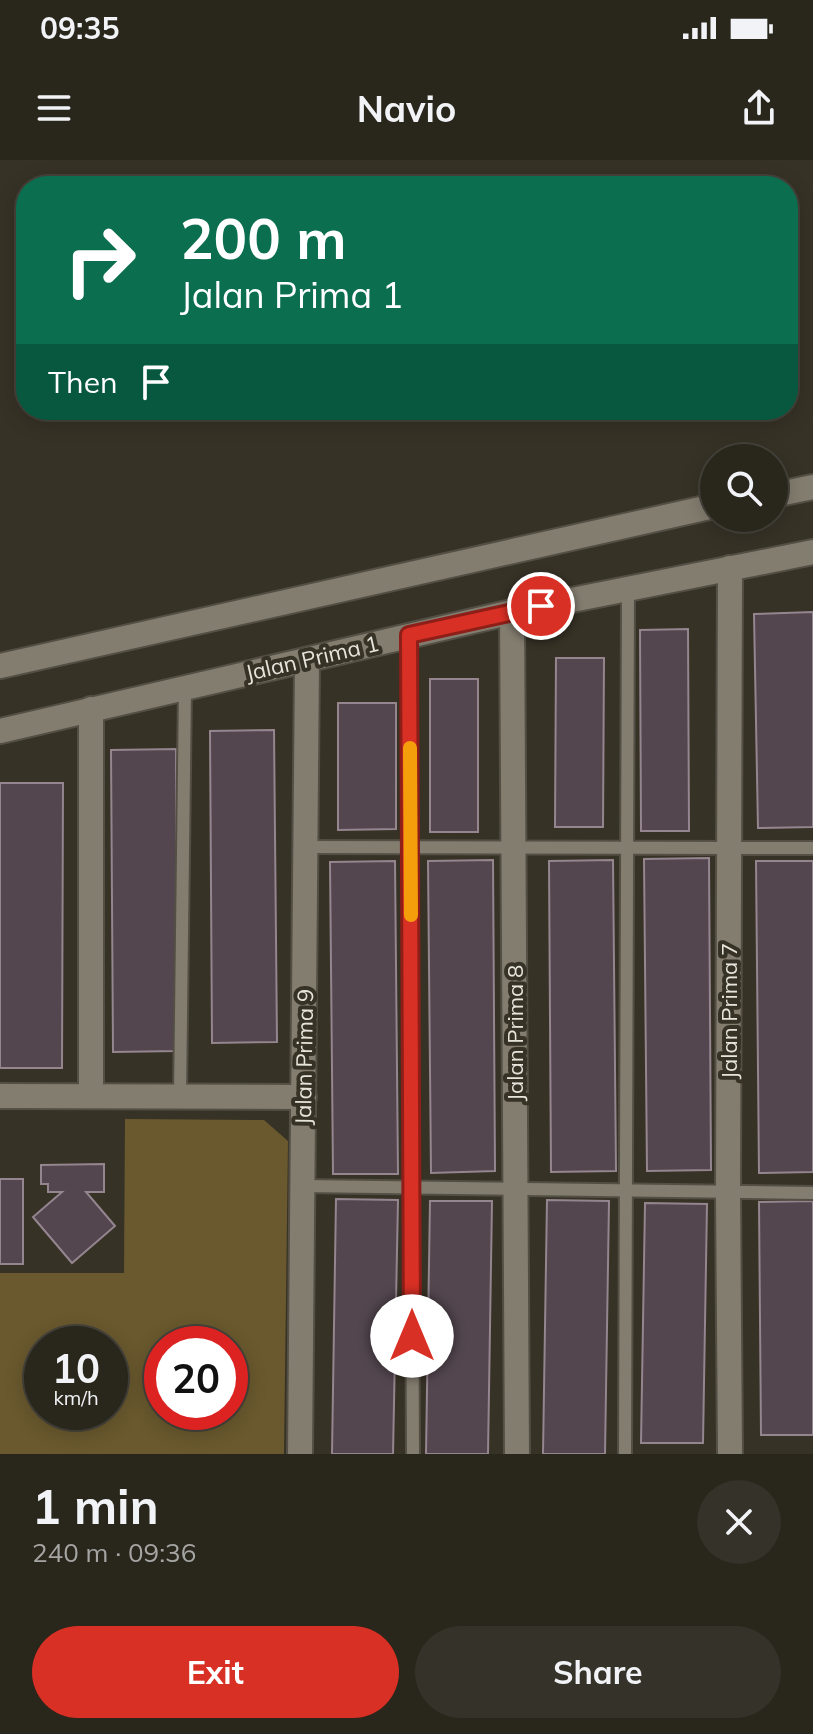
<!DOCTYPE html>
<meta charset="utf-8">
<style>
body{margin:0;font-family:Mulish,sans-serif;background:#353229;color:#f1f3f6;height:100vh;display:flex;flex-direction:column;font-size:30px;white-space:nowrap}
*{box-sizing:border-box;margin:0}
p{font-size:26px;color:#a5a5a3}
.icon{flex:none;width:44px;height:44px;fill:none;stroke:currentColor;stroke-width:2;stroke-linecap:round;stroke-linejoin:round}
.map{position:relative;height:1294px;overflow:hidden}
.side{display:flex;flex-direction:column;background:#29261c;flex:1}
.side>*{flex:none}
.banner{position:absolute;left:16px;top:16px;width:782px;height:244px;border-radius:32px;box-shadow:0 4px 20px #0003,0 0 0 2px #45433b;background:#0b6e4f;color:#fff;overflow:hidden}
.fabs{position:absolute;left:700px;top:284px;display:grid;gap:16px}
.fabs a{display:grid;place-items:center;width:88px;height:88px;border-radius:50%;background:#29261c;box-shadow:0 4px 20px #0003,0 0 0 2px #45433b;font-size:40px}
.speed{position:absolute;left:24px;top:1166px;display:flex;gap:16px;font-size:40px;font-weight:700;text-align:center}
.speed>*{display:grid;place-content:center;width:104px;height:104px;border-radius:50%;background:#29261c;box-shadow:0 4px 20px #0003,0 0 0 2px #45433b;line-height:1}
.speed small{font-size:20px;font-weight:400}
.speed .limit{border:12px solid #d22;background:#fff;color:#111}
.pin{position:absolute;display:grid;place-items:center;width:68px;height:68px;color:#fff;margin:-34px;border:4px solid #fff;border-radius:50%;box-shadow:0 2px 8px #0007}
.me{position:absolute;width:88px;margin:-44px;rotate:0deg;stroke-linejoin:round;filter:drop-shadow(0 0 6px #0008)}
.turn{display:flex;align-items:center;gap:28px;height:168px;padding:0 32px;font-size:36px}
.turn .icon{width:104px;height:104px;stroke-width:2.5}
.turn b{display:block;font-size:56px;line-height:68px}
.then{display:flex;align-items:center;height:76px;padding:0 32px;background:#0003;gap:16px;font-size:30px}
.round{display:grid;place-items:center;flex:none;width:84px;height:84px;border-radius:42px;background:#353229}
.headline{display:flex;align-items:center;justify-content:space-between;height:136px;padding:0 32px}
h1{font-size:48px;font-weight:700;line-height:60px}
.cta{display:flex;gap:16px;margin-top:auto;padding:16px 32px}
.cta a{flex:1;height:92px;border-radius:48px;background:#d93025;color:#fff;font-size:32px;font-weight:700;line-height:92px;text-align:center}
.cta a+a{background:#353229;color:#f1f3f6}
.status{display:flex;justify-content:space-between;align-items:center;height:56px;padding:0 40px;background:#29261c;direction:ltr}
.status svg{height:22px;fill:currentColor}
header{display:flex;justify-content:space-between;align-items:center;height:104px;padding:0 32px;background:#29261c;font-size:36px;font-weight:700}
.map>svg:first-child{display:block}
.green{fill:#6a592e;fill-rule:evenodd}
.building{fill:#53464e;stroke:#94858f;stroke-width:2}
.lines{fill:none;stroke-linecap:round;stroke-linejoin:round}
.lane-casing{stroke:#534f44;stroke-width:16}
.street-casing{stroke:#534f44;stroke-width:28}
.lane{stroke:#837d6f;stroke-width:12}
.street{stroke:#837d6f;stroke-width:24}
.route-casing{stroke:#8d1f18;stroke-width:20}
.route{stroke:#d93025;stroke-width:14}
.slow{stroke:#f59e0b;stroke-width:14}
.labels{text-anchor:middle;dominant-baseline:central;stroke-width:8;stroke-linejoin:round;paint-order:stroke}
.street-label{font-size:22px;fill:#e7e4dc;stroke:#373226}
</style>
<div class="status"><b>09:35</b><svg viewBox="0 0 49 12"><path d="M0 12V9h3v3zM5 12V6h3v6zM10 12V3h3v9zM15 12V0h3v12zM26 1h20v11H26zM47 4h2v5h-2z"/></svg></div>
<header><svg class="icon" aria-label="menu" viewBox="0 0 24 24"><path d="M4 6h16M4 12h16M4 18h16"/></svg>Navio<svg class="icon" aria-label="share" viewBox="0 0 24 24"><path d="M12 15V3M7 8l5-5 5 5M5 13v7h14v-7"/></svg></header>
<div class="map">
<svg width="813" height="1294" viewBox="0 0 813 1294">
<rect width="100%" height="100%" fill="#373226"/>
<!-- green -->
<path class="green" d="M125 959 264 960 288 981 284 1294H0V1113H124ZM42 1184H110V1252H42ZM162 1184H230V1252H162Z"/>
<!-- building -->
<g class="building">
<path d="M813 452V667L758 668 754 454Z"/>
<path d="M688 469 689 671H641L640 470Z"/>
<path d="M556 498H604L603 667H555Z"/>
<rect x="430" y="519" width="48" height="153"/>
<path d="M338 543H396V669L338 670Z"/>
<path d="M274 570 277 882 212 883 210 571Z"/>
<path d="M176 589 177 891 113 892 111 590Z"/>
<path d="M0 623H63L62 908H0Z"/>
<path d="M709 698 711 1010 647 1011 644 699Z"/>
<path d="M493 700 495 1011 431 1013 428 701Z"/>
<path d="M613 700 616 1011 551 1012 549 701Z"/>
<path d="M395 701 398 1014H333L330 702Z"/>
<path d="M756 701H813V1012L759 1013Z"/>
<path d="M104 1004V1032H86L115 1066 72 1103 33 1057 62 1032H48V1024H41V1005Z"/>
<rect x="0" y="1019" width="23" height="85"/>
<path d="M336 1039 398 1040 393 1294H332Z"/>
<path d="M547 1040 609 1041 605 1294H543Z"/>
<path d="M430 1041H492L488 1294H426Z"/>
<path d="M813 1041V1275H761L759 1042Z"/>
<path d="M645 1043 707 1044 703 1283H641Z"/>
</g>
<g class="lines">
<!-- lane casing -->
<g class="lane-casing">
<g id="lane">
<path d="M409 475 413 1294"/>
<path d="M305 687 813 688"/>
<path d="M180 936 185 528"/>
<path d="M302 1026 813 1033"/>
<path d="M625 1294 628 429"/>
</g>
</g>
<!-- street casing -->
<g class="street-casing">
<g id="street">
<path d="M774 335 813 327"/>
<path d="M512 452 517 1294"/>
<path d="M0 506 714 346"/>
<path d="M91 549V936"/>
<path d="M0 571 512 452 813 392"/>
<path d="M0 936 304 937"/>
<path d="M300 1294 307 500"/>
<path d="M730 1294 728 1033 730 408"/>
</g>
</g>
<!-- lane -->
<use href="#lane" class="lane"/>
<!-- street -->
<use href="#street" class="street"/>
</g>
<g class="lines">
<!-- route casing -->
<g class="route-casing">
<path id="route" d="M412 1176 409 475 541 446"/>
</g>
<!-- route -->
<use href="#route" class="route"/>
<!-- slow -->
<path class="slow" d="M410 588 411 755"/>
</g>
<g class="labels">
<!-- street labels -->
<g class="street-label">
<text transform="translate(312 498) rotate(-13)">Jalan Prima 1</text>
<text transform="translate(729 851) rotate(-90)">Jalan Prima 7</text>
<text transform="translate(515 873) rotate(-90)">Jalan Prima 8</text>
<text transform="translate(304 897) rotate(-89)">Jalan Prima 9</text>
</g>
</g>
</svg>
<div class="fabs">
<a><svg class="icon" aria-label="search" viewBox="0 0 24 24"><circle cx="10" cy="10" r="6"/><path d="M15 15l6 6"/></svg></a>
</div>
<div class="speed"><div>10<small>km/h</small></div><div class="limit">20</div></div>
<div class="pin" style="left:541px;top:446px;background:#d93025"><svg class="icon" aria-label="arrive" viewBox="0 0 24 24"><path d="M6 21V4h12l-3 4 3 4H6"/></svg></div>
<svg class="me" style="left:412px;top:1176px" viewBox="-20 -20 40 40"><circle r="19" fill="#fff"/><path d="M0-13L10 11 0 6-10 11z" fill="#d93025"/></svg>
<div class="banner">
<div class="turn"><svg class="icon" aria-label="right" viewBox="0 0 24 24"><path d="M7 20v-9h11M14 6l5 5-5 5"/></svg><div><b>200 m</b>Jalan Prima 1</div></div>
<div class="then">Then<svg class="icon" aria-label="arrive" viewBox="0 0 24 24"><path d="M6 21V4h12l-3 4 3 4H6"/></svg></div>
</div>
</div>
<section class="side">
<div class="headline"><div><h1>1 min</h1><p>240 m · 09:36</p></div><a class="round"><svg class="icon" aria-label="close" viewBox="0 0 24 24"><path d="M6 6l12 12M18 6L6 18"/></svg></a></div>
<div class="cta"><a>Exit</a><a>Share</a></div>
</section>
